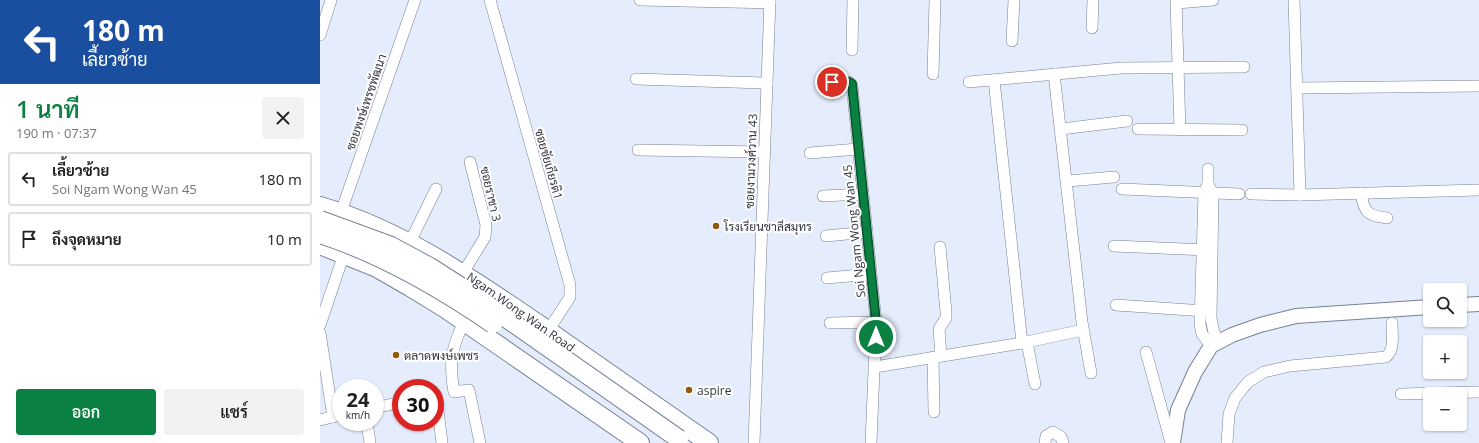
<!DOCTYPE html>
<html lang="th">
<meta charset="utf-8">
<style>
body{margin:0;font-family:"Open Sans",Sarabun,sans-serif;background:#f2f2f2;color:#222;height:100vh;display:flex;flex-direction:column;font-size:15px;white-space:nowrap}
*{box-sizing:border-box;margin:0}
p{font-size:13px;color:#767676}
.icon{flex:none;width:22px;height:22px;fill:none;stroke:currentColor;stroke-width:2;stroke-linecap:round;stroke-linejoin:round}
.map{position:relative;flex:1;overflow:hidden}
.drawer{display:flex;flex-direction:column;background:#fff;width:320px}
.drawer>*{flex:none}
.guide{background:#1a4fa0;color:#fff;overflow:hidden}
.fabs{position:absolute;left:1103px;top:283px;display:grid;gap:8px}
.fabs a{display:grid;place-items:center;width:44px;height:44px;border-radius:4px;background:#fff;box-shadow:0 1px 3px #0004;font-size:20px}
.speed{position:absolute;left:12px;top:379px;display:flex;gap:8px;font-size:20px;font-weight:700;text-align:center}
.speed>*{display:grid;place-content:center;width:52px;height:52px;border-radius:50%;background:#fff;box-shadow:0 1px 3px #0004;line-height:1}
.speed small{font-size:10px;font-weight:400}
.speed .limit{border:6px solid #d22;background:#fff;color:#111}
.pin{position:absolute;display:grid;place-items:center;width:34px;height:34px;color:#fff;margin:-17px;border:2px solid #fff;border-radius:50%;box-shadow:0 1px 4px #0007}
.me{position:absolute;width:44px;margin:-22px;rotate:0deg;stroke-linejoin:round;filter:drop-shadow(0 0 3px #0008)}
.turn{display:flex;align-items:center;gap:14px;height:84px;padding:0 16px;font-size:18px}
.turn .icon{width:52px;height:52px;stroke-width:2.5}
.turn b{display:block;font-size:28px;line-height:34px}
.round{display:grid;place-items:center;flex:none;width:42px;height:42px;border-radius:4px;background:#f2f2f2}
.headline{display:flex;align-items:center;justify-content:space-between;height:68px;padding:0 16px}
h1{font-size:24px;font-weight:600;line-height:30px;color:#0b8043}
.cta{display:flex;gap:8px;margin-top:auto;padding:8px 16px}
.cta a{flex:1;height:46px;border-radius:4px;background:#0b8043;color:#fff;font-size:16px;font-weight:600;line-height:46px;text-align:center}
.cta a+a{background:#f2f2f2;color:#222}
ul{padding:0;list-style:none}
li{display:flex;align-items:center;gap:12px;height:54px;margin:0 8px 6px;padding:0 8px;border:2px solid #e0e0e0;border-radius:4px}
li div{flex:1}
li b{display:block;font-size:15px}
li em{font-style:normal}
main{display:flex;flex:1;min-height:0}
.map>svg:first-child{display:block}
.lines{fill:none;stroke-linecap:round;stroke-linejoin:round}
.minor-casing{stroke:#778196;stroke-width:12}
.tertiary-casing{stroke:#778196;stroke-width:16}
.primary-casing{stroke:#778196;stroke-width:20}
.minor{stroke:#fff;stroke-width:11}
.tertiary{stroke:#fff;stroke-width:14}
.primary{stroke:#fff;stroke-width:18}
.primary-bridge-casing{stroke:#778196;stroke-width:20;stroke-linecap:butt}
.primary-bridge{stroke:#fff;stroke-width:18}
.route-casing{stroke:#07532c;stroke-width:10}
.route{stroke:#0b8043;stroke-width:7}
.poi-dot{fill:#905b0e;stroke:#fff;stroke-width:1.5}
.labels{text-anchor:middle;dominant-baseline:central;stroke-width:4;stroke-linejoin:round;paint-order:stroke}
.street-label{font-size:12px;fill:#31353e;stroke:#fff}
.poi-label{font-size:12px;fill:#31353e;stroke:#fff;text-anchor:start}
</style>
<main>
<section class="drawer">
<div class="guide">
<div class="turn"><svg class="icon" aria-label="left" viewBox="0 0 24 24"><path d="M17 20v-9H6M10 6l-5 5 5 5"/></svg><div><b>180 m</b>เลี้ยวซ้าย</div></div>
</div>
<div class="headline"><div><h1>1 นาที</h1><p>190 m · 07:37</p></div><a class="round"><svg class="icon" aria-label="close" viewBox="0 0 24 24"><path d="M6 6l12 12M18 6L6 18"/></svg></a></div>
<ul>
<li><svg class="icon" aria-label="left" viewBox="0 0 24 24"><path d="M17 20v-9H6M10 6l-5 5 5 5"/></svg><div><b>เลี้ยวซ้าย</b><p>Soi Ngam Wong Wan 45</p></div><em>180 m</em></li>
<li><svg class="icon" aria-label="arrive" viewBox="0 0 24 24"><path d="M6 21V4h12l-3 4 3 4H6"/></svg><div><b>ถึงจุดหมาย</b></div><em>10 m</em></li>
</ul>
<div class="cta"><a>ออก</a><a>แชร์</a></div>
</section>
<div class="map">
<svg width="1159" height="443" viewBox="0 0 1159 443">
<rect width="100%" height="100%" fill="#e5ecfb"/>
<g class="lines">
<!-- minor casing -->
<g class="minor-casing">
<g id="minor">
<path d="M170 0 250 285V297L228 331"/>
<path d="M320 0 450 3"/>
<path d="M856 0 860 130"/>
<path d="M974 0 980 195"/>
<path d="M857 3 893 0"/>
<path d="M772 28 773 0"/>
<path d="M0 35 11 0"/>
<path d="M692 41 694 0"/>
<path d="M532 50 533 0"/>
<path d="M613 74 615 0"/>
<path d="M734 74 762 322 771 373"/>
<path d="M316 79 447 83"/>
<path d="M674 80 702 343"/>
<path d="M512 82H529L532 85 556 322 551 443"/>
<path d="M649 82 801 68 924 67"/>
<path d="M978 88 1159 86"/>
<path d="M741 129 807 121"/>
<path d="M818 129 922 130"/>
<path d="M318 150 445 152"/>
<path d="M490 153 538 149"/>
<path d="M888 169V184L893 194 891 318 894 333 899 342"/>
<path d="M748 181 794 177"/>
<path d="M888 184 884 193 880 324 882 334 891 346"/>
<path d="M802 189 919 194"/>
<path d="M1041 193C1044 212 1047 216 1067 218"/>
<path d="M931 194 980 195 1159 190"/>
<path d="M503 196 543 194"/>
<path d="M21 212 95 0"/>
<path d="M506 236 547 232"/>
<path d="M90 242 116 189"/>
<path d="M794 246 887 250"/>
<path d="M620 247 626 312V318L619 329 621 356"/>
<path d="M143 273 165 237 166 225 150 162"/>
<path d="M507 278 551 274"/>
<path d="M796 305 885 311"/>
<path d="M144 322C131 349 129 362 134 392L149 390 160 443"/>
<path d="M510 323 556 322"/>
<path d="M0 325 24 254"/>
<path d="M0 333 13 417"/>
<path d="M707 342 715 384"/>
<path d="M826 352 851 443"/>
<path d="M613 357 614 412"/>
<path d="M555 367 702 343 763 330"/>
<path d="M1081 394 1159 392"/>
<path d="M116 395 122 443"/>
<path d="M55 408 81 402"/>
<path d="M0 420 21 415"/>
<path d="M47 422 50 443"/>
<path d="M434 443 450 0"/>
<path d="M725 443 726 436 733 432 741 437 743 443"/>
<path d="M907 443 909 414 915 398 928 382 944 372 970 366 1066 357C1075 350 1072 334 1072 323"/>
</g>
</g>
<!-- tertiary casing -->
<g class="tertiary-casing">
<g id="tertiary">
<path d="M1140 305 1159 304"/>
<path d="M853 443 858 410 875 372 891 346 912 335 940 325 976 316 1110 307"/>
</g>
</g>
<!-- primary casing -->
<g class="primary-casing">
<g id="primary">
<path d="M0 206C81 230 148 276 217 323 275 363 332 403 389 443"/>
<path d="M0 245 57 268 90 287 126 309 320 443"/>
</g>
</g>
<!-- minor -->
<use href="#minor" class="minor"/>
<!-- tertiary -->
<use href="#tertiary" class="tertiary"/>
<!-- primary -->
<use href="#primary" class="primary"/>
<!-- primary-bridge casing -->
<g class="primary-bridge-casing">
<g id="primary-bridge">
<path d="M0 220 71 246 110 267 146 290 359 439"/>
<path d="M0 234C62 254 119 287 173 324"/>
</g>
</g>
<!-- primary-bridge -->
<use href="#primary-bridge" class="primary-bridge"/>
</g>
<g class="lines">
<!-- route casing -->
<g class="route-casing">
<path id="route" d="M512 82H529L532 84 556 322V337"/>
</g>
<!-- route -->
<use href="#route" class="route"/>
</g>
<!-- markers -->
<g class="poi-dot">
<circle cx="396" cy="226" r="4"/>
<circle cx="76" cy="355" r="4"/>
<circle cx="369" cy="390" r="4"/>
</g>
<g class="labels">
<!-- street labels -->
<g class="street-label">
<text transform="translate(46 102) rotate(-71)">ซอยพงษ์เพรชพัฒนา</text>
<text transform="translate(431 161) rotate(-88)">ซอยงามวงศ์วาน 43</text>
<text transform="translate(229 164) rotate(74)">ซอยชัยเกียรติ1</text>
<text transform="translate(171 194) rotate(77)">ซอยราชา 3</text>
<text transform="translate(534 231) rotate(-96)">Soi Ngam Wong Wan 45</text>
<text transform="translate(201 312) rotate(35)">Ngam Wong Wan Road</text>
</g>
<!-- poi labels -->
<g class="poi-label">
<text x="404" y="226">โรงเรียนชาลีสมุทร</text>
<text x="84" y="355">ตลาดพงษ์เพชร</text>
<text x="377" y="390">aspire</text>
</g>
</g>
</svg>
<div class="fabs">
<a><svg class="icon" aria-label="search" viewBox="0 0 24 24"><circle cx="10" cy="10" r="6"/><path d="M15 15l6 6"/></svg></a>
<a>+</a>
<a>−</a>
</div>
<div class="speed"><div>24<small>km/h</small></div><div class="limit">30</div></div>
<div class="pin" style="left:512px;top:82px;background:#d93025"><svg class="icon" aria-label="arrive" viewBox="0 0 24 24"><path d="M6 21V4h12l-3 4 3 4H6"/></svg></div>
<svg class="me" style="left:556px;top:337px" viewBox="-20 -20 40 40"><circle r="17" fill="#0b8043" stroke="#fff" stroke-width="3"/><path d="M0-11L8 9 0 5-8 9z" fill="#fff"/></svg>
</div>
</main>
